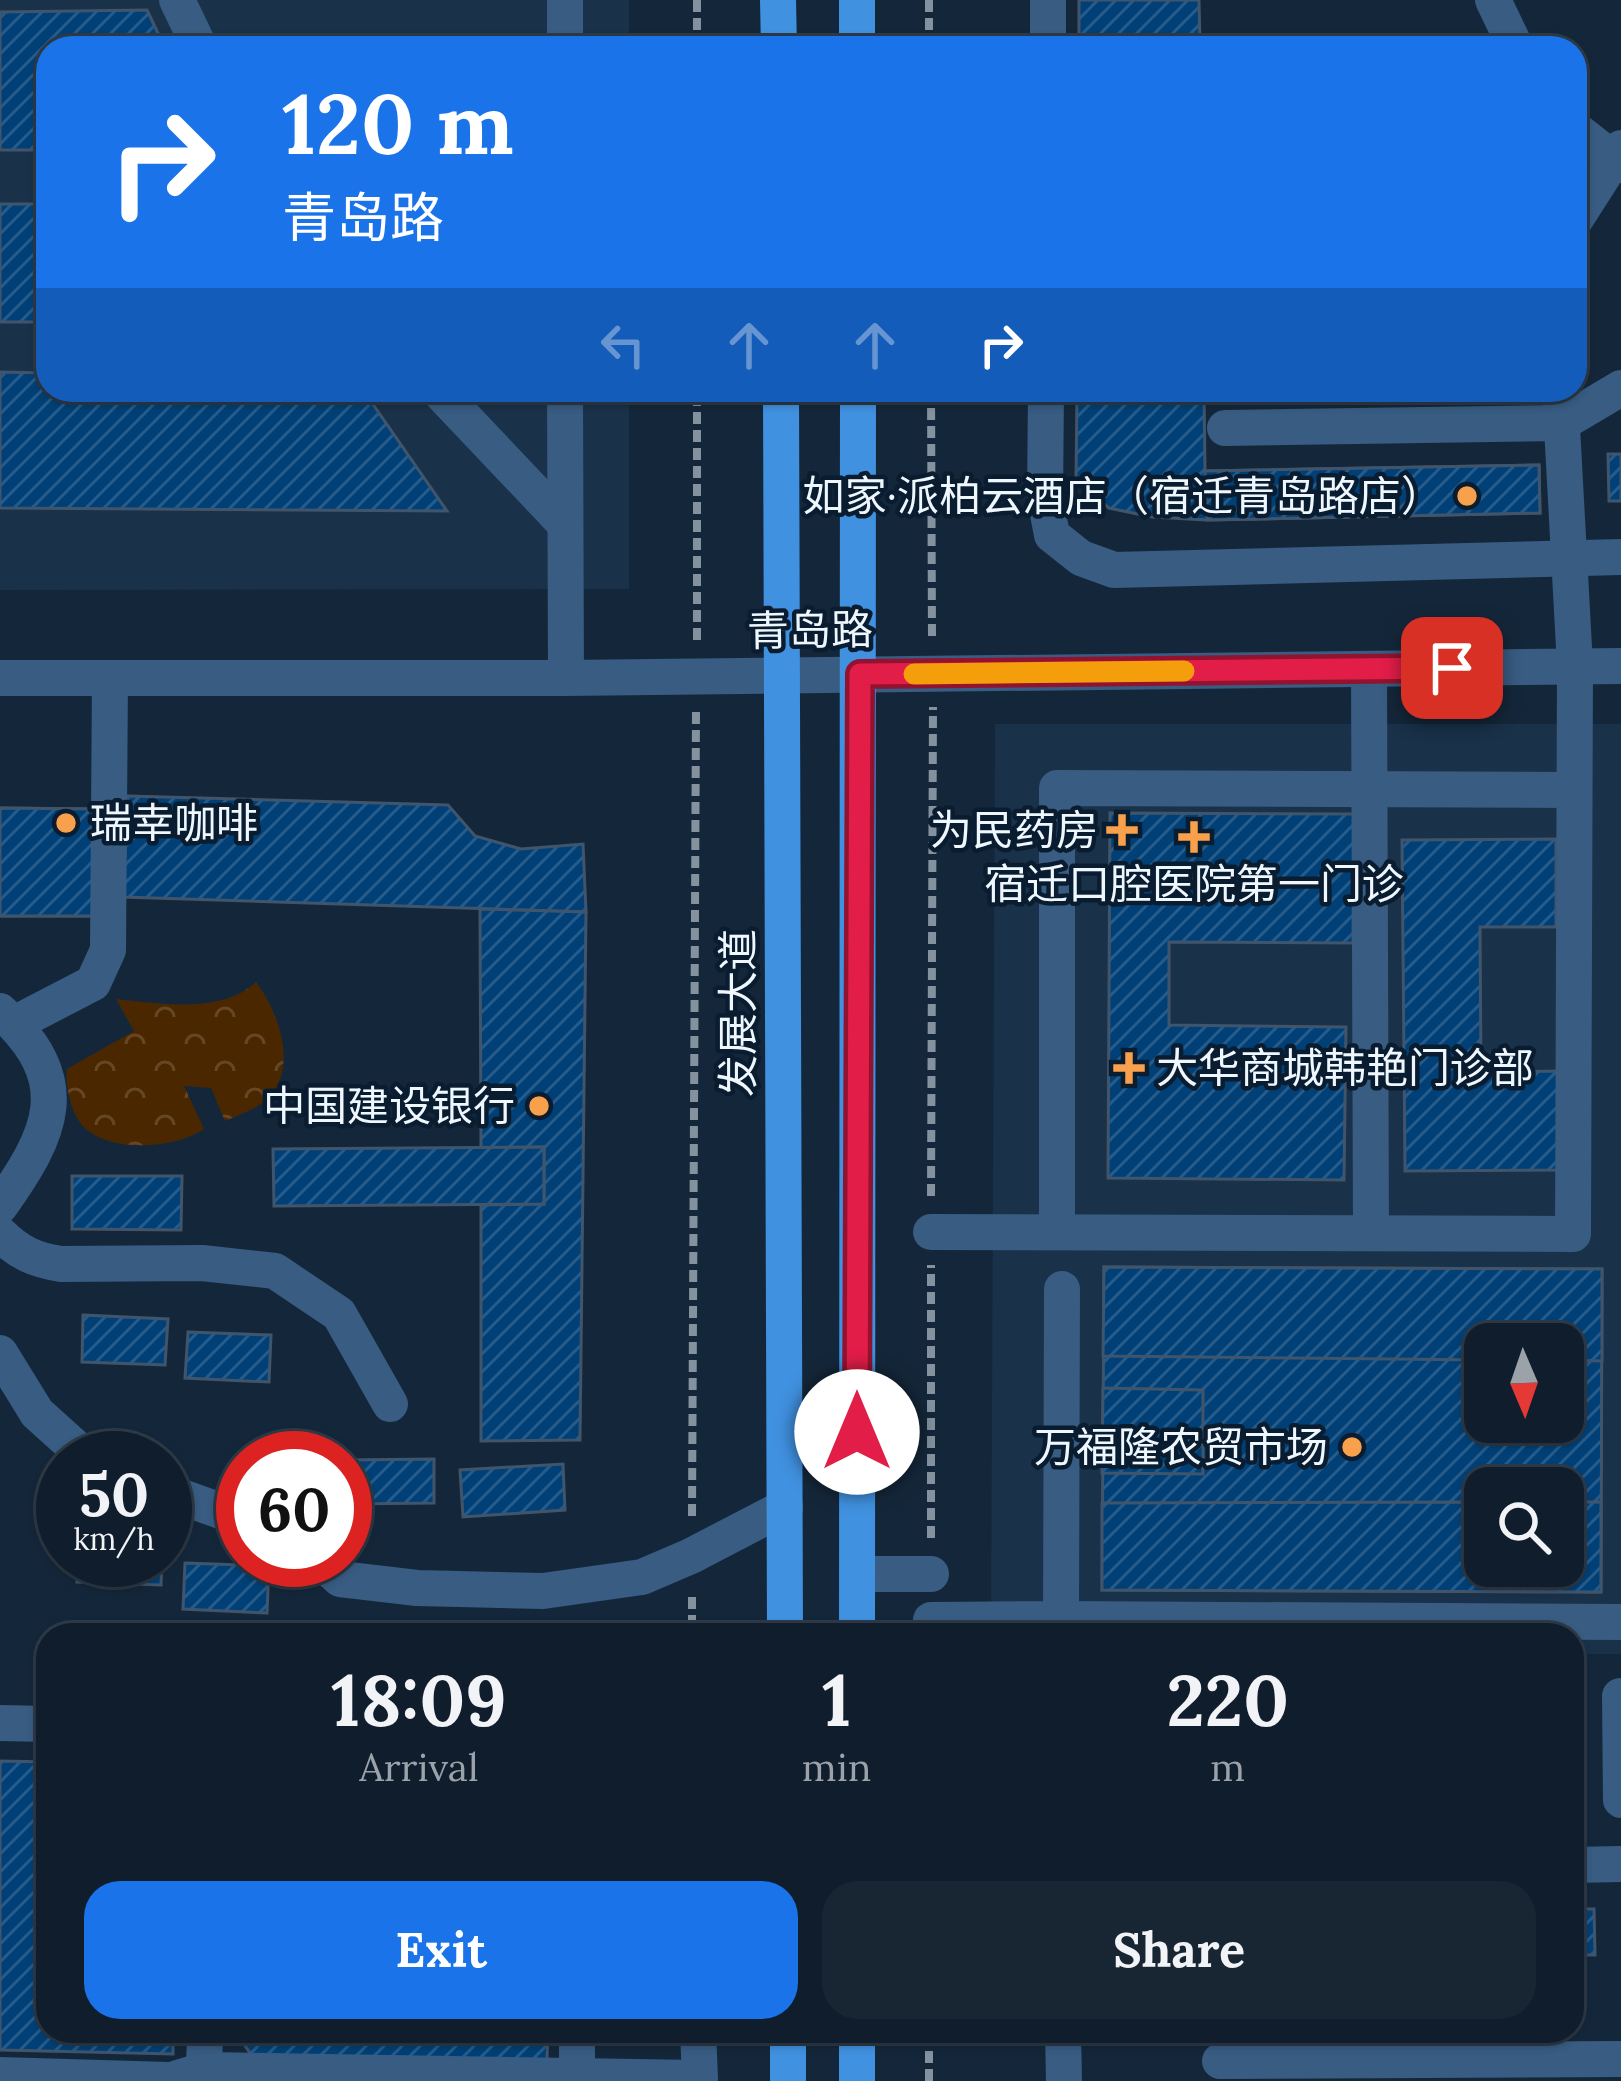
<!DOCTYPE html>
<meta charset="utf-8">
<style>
body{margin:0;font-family:Lora,"Noto Sans SC",serif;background:#182634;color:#f1f3f6;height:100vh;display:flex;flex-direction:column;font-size:45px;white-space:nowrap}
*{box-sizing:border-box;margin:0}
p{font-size:39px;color:#9ba2a9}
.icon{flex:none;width:66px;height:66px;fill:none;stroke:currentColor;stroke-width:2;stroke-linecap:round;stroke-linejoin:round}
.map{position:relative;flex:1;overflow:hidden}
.drawer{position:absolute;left:36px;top:1623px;width:1548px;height:420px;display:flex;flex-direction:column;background:#0f1d2c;border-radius:36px;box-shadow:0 3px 9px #0004,0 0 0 3px #2f3b48}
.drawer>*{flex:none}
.banner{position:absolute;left:36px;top:36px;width:1551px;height:366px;border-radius:36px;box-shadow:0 3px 9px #0004,0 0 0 3px #2f3b48;background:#1a73e8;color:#fff;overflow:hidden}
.needle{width:78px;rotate:178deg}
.buttons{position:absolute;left:1464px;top:1323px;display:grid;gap:24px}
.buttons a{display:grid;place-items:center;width:120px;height:120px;border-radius:24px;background:#0f1d2c;box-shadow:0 3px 9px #0004,0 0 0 3px #2f3b48;font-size:60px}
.speed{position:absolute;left:36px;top:1431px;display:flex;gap:24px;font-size:60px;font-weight:700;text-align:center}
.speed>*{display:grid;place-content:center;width:156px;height:156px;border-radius:50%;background:#0f1d2c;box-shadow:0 3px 9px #0004,0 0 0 3px #2f3b48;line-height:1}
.speed small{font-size:30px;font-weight:400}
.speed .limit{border:18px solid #d22;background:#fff;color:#111}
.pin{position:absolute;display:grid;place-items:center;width:102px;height:102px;color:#fff;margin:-51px;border-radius:24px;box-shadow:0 6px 18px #0006}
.me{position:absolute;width:132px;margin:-66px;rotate:0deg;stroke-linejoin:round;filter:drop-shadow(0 0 9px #0008)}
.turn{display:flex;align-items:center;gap:42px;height:252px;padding:0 48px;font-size:54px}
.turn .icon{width:156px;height:156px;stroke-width:2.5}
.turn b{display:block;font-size:84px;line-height:102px}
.lanes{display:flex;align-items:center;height:114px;padding:0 48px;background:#0003;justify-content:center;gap:60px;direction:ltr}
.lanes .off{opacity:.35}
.eta{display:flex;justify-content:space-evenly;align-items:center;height:204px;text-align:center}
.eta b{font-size:72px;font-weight:800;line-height:84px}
.primary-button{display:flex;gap:24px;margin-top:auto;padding:24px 48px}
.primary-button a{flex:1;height:138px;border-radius:36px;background:#1a73e8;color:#fff;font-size:48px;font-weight:800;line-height:138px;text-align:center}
.primary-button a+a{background:#182634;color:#f1f3f6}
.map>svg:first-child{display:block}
.built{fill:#193149;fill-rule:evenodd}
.park{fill:url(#park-crowns)}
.building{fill:url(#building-hatch);stroke:#40556b;stroke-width:3;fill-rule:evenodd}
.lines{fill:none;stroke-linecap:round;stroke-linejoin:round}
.path{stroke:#84929f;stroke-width:8;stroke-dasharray:12 6;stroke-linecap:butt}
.minor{stroke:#385c82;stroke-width:36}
.major{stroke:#4091e0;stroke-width:36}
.route-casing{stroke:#92132f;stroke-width:30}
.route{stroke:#e11d48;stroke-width:21}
.slow{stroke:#f59e0b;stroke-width:21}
.poi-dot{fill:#f9a04c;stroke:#0a1d30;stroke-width:4.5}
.labels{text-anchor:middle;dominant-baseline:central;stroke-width:9;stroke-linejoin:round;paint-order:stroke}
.poi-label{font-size:42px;fill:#eef6fe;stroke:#0a1d30;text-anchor:end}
.street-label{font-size:42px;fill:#eef6fe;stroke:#0a1d30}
</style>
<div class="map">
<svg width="1621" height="2081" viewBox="0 0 1621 2081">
<defs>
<pattern id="park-crowns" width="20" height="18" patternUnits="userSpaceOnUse" patternTransform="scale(3)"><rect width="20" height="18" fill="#4b2700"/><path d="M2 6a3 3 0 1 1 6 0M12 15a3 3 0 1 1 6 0" fill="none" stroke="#654726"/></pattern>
<pattern id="building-hatch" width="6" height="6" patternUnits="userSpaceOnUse" patternTransform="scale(3)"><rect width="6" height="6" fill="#004076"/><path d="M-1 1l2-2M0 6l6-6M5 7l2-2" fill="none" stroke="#265c8b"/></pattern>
</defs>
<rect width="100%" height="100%" fill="#14273a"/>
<!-- built -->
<g class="built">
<path d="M0 0H629V48H48V390H629V589L0 590Z"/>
<path d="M995 724H1621V1654H1572V1635H991ZM1485 1344H1563V1422H1485ZM1485 1488H1563V1566H1485Z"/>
</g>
<!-- park -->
<path class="park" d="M256 982C278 1011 299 1067 268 1098 259 1108 238 1115 225 1121L211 1088 184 1086 204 1129C176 1148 116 1153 87 1130 72 1118 65 1087 67 1069L134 1031 116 999C160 1004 223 1014 256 982Z"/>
<!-- building -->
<g class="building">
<path d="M1079 0H1199L1200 48H1079Z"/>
<path d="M147 10 165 48H48V150H0V12Z"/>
<rect x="0" y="204" width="48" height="118"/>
<path d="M0 372 48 373V390H363L447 511 0 508Z"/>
<path d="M1077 390H1204L1205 471 1539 465 1540 513 1207 520 1152 517 1109 508 1076 480Z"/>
<path d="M1608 454H1621V501H1609Z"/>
<path d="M1539 465 1540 513 1207 520 1205 471Z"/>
<path d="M128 796 448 805 475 836 521 849 583 844 586 912 123 897Z"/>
<path d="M0 808 94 809 93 916H0Z"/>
<path d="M0 808 94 809 93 916H0Z"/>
<path d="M1110 813 1354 814 1353 943 1169 942V1025L1346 1027 1344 1180 1108 1178Z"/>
<path d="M1556 839V927H1480L1481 1072 1563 1071 1564 1170 1405 1171 1402 840Z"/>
<path d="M480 909 586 912 580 1440 481 1441V1205L544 1204V1147L481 1148Z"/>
<path d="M544 1147V1204L274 1206 273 1149Z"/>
<path d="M72 1176H182L181 1230 72 1229Z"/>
<path d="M1104 1267 1602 1269 1601 1592 1102 1590ZM1485 1344H1563V1422H1485ZM1485 1488H1563V1566H1485Z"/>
<path d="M1104 1267 1602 1269V1361L1563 1360V1344H1485V1360L1103 1356Z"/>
<path d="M83 1315 168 1319 165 1365 82 1362Z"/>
<path d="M188 1332 271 1335 269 1382 185 1378Z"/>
<path d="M1103 1388 1203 1390V1474L1102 1473Z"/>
<path d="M434 1459V1503L345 1504V1460Z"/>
<path d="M563 1464 565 1510 463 1517 460 1470Z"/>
<path d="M1485 1502V1566H1563V1502H1601V1592L1102 1590V1503Z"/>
<path d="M78 1560H162L161 1585 77 1582Z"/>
<path d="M185 1563 269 1566 267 1613 183 1609Z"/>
<path d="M1584 1705V1772H1572V1706Z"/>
<path d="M0 1761 48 1762V2031H173V2054L0 2050Z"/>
<path d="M1572 1909H1594L1595 1955H1572Z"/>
<path d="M235 2031H548L547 2060 252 2056Z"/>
</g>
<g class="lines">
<!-- path -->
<g class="path">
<path d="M929 0V48"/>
<path d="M697 48V0"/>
<path d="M931 390 932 638"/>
<path d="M697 640V390"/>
<path d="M931 1196 933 707"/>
<path d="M692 1516 696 709"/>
<path d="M931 1538V1265"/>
<path d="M692 1597V1635"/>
<path d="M929 2081V2031"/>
</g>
<!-- minor -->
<g class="minor">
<path d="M177 0 200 48"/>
<path d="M565 0V48"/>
<path d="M1493 0 1516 48"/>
<path d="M1048 48V0"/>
<path d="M1575 129 1621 165"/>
<path d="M1575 220 1621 148"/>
<path d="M438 390 565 524"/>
<path d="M565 390 566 678"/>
<path d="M1046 390 1045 498 1052 535 1081 558 1114 570 1621 557"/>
<path d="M1225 428 1562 423 1621 388"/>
<path d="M1369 669 1371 1233"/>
<path d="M0 678H566L1621 666"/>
<path d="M0 1011C77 1081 52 1133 0 1206"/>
<path d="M14 1024 93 983 108 950 110 678"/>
<path d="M931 1232 1573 1234 1575 666 1560 390"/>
<path d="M1057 1232V788L1574 790"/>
<path d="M0 1234C19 1253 35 1260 61 1264L202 1263 275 1271 339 1314 390 1404"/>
<path d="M0 1353 37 1413 87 1458"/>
<path d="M165 1491 243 1519"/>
<path d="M319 1560 340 1579 417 1588 543 1591 642 1577 691 1556 785 1507"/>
<path d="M857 1574H931"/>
<path d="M931 1620 1061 1619 1062 1289"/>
<path d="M1061 1635V1619L1621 1622"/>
<path d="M1620 1696 1621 1800"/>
<path d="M0 1723 48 1724"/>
<path d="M1572 1865 1621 1864"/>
<path d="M1063 2031 1064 2081"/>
<path d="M1220 2061 1621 2059"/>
<path d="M204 2070 205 2031"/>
<path d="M0 2075 169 2080"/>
<path d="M577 2076V2031"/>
<path d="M168 2081 204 2070 700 2078 698 2031"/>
</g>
<!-- major -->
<g class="major">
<path d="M778 0 779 48"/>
<path d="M857 0V48"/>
<path d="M781 390 785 1635"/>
<path d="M857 1635 858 390"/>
<path d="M788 2081V2031"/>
<path d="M857 2081V2031"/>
</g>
</g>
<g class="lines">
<!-- route casing -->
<g class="route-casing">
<path id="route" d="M857 1432 860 674 1452 668"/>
</g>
<!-- route -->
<use href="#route" class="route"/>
<!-- slow -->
<path class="slow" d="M914 674 1184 671"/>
</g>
<!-- markers -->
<g class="poi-dot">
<circle cx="1467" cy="496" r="12"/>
<circle cx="66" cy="823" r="12"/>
<path d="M1116 812h12v12h12v12h-12v12h-12v-12h-12v-12h12z"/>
<path d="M1188 819h12v12h12v12h-12v12h-12v-12h-12v-12h12z"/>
<path d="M1123 1050h12v12h12v12h-12v12h-12v-12h-12v-12h12z"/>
<circle cx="539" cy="1106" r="12"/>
<circle cx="1352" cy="1447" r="12"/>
</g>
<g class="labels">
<!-- poi labels -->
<g class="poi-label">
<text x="1443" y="496">如家·派柏云酒店（宿迁青岛路店）</text>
<text x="90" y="823" text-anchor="start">瑞幸咖啡</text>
<text x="1098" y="830">为民药房</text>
<text x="1194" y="884" text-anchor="middle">宿迁口腔医院第一门诊</text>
<text x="1156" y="1068" text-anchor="start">大华商城韩艳门诊部</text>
<text x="515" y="1106">中国建设银行</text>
<text x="1328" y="1447">万福隆农贸市场</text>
</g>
<!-- street labels -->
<g class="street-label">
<text transform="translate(810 630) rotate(-1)">青岛路</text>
<text transform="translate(738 1013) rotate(-90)">发展大道</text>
</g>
</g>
</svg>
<div class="buttons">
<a><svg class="needle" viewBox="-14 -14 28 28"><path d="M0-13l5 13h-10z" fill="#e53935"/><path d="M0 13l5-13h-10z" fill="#9ba2a9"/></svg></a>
<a><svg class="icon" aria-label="search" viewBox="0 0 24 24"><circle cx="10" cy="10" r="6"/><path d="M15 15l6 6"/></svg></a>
</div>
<div class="speed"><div>50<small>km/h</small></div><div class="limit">60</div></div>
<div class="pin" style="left:1452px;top:668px;background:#d93025"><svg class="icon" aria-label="arrive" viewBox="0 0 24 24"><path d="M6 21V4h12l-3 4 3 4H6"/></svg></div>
<svg class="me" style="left:857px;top:1432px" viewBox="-20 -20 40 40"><circle r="19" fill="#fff"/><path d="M0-13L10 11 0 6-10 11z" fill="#e11d48"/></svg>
<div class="banner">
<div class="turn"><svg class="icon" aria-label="right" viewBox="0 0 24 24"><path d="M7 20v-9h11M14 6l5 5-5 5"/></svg><div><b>120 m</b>青岛路</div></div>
<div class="lanes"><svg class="icon off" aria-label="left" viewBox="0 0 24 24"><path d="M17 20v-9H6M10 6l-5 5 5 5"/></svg><svg class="icon off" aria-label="ahead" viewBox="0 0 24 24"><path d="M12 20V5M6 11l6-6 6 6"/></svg><svg class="icon off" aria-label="ahead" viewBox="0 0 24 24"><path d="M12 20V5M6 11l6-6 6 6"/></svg><svg class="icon" aria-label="right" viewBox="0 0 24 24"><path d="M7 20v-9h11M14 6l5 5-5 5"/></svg></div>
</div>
<section class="drawer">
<div class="eta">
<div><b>18:09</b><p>Arrival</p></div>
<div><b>1</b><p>min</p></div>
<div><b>220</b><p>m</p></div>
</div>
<div class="primary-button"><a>Exit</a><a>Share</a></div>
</section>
</div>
